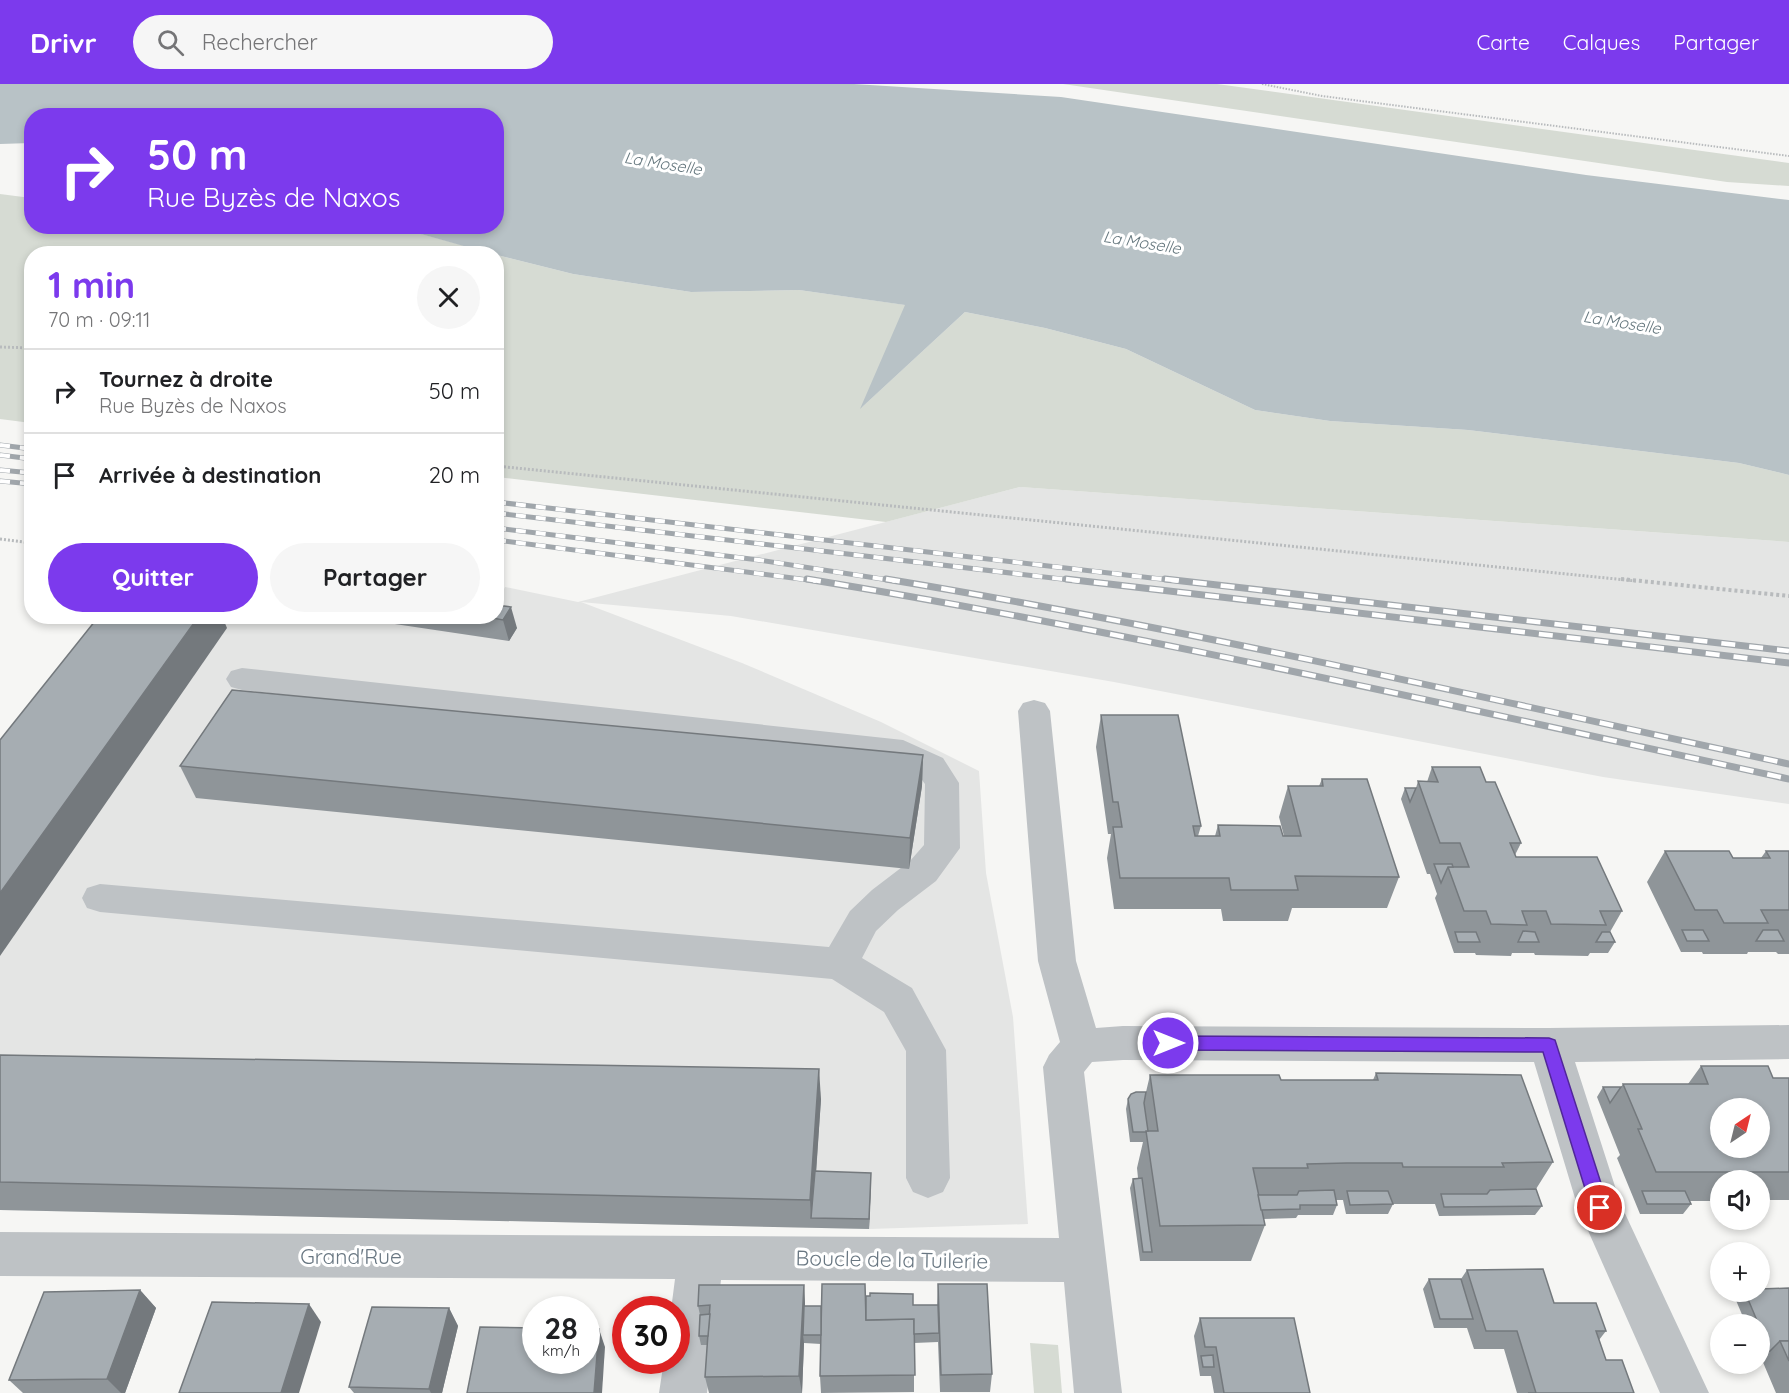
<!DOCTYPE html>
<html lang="fr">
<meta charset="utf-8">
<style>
body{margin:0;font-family:Quicksand,sans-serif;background:#f6f6f6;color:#202124;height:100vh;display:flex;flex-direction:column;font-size:22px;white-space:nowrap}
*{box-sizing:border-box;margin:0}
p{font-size:20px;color:#757577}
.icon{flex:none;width:33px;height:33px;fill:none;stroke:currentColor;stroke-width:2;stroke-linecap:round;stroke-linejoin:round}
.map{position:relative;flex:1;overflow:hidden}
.drawer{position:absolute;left:24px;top:162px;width:480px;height:378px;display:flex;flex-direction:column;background:#fff;border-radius:24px;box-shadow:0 3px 9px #0003}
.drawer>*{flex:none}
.hud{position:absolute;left:24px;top:24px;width:480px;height:126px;border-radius:24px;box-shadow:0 3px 9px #0003;background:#7c3aed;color:#fff;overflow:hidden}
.needle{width:39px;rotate:35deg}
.tools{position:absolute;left:1710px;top:1014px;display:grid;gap:12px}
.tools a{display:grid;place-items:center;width:60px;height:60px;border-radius:50%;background:#fff;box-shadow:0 3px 9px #0003;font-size:30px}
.speed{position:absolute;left:522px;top:1212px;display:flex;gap:12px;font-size:30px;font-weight:700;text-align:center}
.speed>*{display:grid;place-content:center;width:78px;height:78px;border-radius:50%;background:#fff;box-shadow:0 3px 9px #0003;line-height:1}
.speed small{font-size:15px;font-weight:400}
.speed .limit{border:9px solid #d22;background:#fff;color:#111}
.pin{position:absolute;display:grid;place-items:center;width:51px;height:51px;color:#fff;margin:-26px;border:3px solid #fff;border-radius:50%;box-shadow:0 2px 6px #0007}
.me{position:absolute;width:66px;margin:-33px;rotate:90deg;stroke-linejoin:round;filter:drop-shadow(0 0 4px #0008)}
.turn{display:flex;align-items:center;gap:21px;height:126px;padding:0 24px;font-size:27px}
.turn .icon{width:78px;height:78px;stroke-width:2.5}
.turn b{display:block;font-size:42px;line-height:51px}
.round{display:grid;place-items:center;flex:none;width:63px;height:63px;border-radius:32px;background:#f6f6f6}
.headline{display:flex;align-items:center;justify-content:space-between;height:102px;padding:0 24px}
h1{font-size:36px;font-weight:800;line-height:45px;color:#7c3aed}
.primary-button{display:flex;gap:12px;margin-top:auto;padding:12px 24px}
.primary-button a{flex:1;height:69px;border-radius:36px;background:#7c3aed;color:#fff;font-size:24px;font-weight:800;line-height:69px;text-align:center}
.primary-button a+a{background:#f6f6f6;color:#202124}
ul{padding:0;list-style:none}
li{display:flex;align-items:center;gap:18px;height:84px;padding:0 24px;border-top:2px solid #e0e0e0}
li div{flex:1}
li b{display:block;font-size:22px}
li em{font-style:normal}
header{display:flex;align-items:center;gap:36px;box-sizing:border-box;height:84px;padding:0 30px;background:#7c3aed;color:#fff}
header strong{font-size:28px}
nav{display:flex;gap:33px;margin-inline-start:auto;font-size:21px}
.search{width:420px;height:54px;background:#f6f6f6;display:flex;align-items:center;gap:15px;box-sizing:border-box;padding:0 21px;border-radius:33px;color:#757577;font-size:22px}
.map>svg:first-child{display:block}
.built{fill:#e4e5e4}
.green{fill:#d6dbd3}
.water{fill:#b8c2c6}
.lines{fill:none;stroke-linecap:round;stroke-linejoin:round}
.path-far2{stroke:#b8bbbd;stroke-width:2;stroke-dasharray:1.5 1.5;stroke-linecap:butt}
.path-far1{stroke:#b8bbbd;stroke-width:3;stroke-dasharray:2 2;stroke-linecap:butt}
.path{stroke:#b8bbbd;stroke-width:4;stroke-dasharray:3 3;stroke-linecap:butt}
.minor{fill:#bec2c5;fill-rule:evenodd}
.rail-far1-casing{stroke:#a0a6ab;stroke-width:5}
.rail-casing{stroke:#a0a6ab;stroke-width:7}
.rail-far1{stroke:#fff;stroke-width:4;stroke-dasharray:10;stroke-linecap:butt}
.rail{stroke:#fff;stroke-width:4.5;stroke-dasharray:14;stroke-linecap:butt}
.wall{fill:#8f9599}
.shaded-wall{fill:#74797d}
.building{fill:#a6adb2;stroke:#74797d;stroke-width:1.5;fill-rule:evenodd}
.route{fill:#7c3aed;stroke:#51269a;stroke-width:1.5}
.labels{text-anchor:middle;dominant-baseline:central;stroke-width:6;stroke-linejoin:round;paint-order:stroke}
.far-water-label{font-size:16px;font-style:italic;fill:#65777e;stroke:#fff}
.near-street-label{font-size:21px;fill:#697782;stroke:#fff}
</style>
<header>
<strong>Drivr</strong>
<div class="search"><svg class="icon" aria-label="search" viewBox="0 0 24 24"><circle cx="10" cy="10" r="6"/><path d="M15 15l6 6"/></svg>Rechercher</div>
<nav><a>Carte</a><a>Calques</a><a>Partager</a></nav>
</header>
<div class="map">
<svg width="1789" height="1309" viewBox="0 0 1789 1309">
<rect width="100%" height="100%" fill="#f6f6f4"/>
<!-- built -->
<path class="built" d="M1020 403 1789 458V720L1603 693 1114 598 731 532 581 518 742 579 881 638 979 687 986 789 1013 933 1028 1140 869 1145 0 1126V714L140 533 496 532 497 519 505 503 578 518Z"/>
<!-- green -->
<g class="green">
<path d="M1063 0H1217L1789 79V102L1727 98Z"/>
<path d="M0 110 31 114 32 142 396 143 491 169 32 170 31 339 0 335Z"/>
<path d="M497 171 573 190 691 208 799 206 906 221 862 323 965 228 1045 244 1126 265 1255 326 1330 337 1468 346 1616 364 1739 379 1789 391V458L1020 403 886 438 497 393Z"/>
<path d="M1030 1259 1058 1261 1062 1309H1034Z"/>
</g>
<!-- water -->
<path class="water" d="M0 0H854L1061 13 1586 91 1789 116V391L1739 379 1616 364 1468 346 1330 337 1255 326 1126 265 1045 244 965 228 860 325 905 221 799 206 691 208 573 190 485 168 396 143 496 142V32H32L31 59 0 60Z"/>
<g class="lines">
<!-- path-far2 -->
<path class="path-far2" d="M1262 0 1322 12 1789 72"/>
<!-- path-far1 -->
<g class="path-far1">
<path d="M0 263 32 264"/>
<path d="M496 382 1636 497"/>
<path d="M0 455 32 459"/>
</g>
<!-- path -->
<path class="path" d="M1621 495 1789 512"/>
<!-- minor -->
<g class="minor">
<path d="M242 584 903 656 943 674 959 699 960 764 936 797 898 826 876 847 862 874 912 904 946 966 950 1094 943 1108 928 1114 913 1108 906 1094V967L884 928 832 895 100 828 87 824 82 814 87 804 100 800 829 863 850 827 872 806 910 777 924 761 925 700 919 692 896 679 242 606 231 603 226 595 231 587Z"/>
<path d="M1034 616 1045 619 1050 627 1076 877 1096 944 1123 942 1549 944 1789 941V975L1575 978 1621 1121 1709 1309H1660L1578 1124 1534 978 1123 976 1092 978 1084 988 1122 1309H1074L1064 1198 721 1196 707 1309H659L664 1276H676V1226H671L675 1195 0 1192V1148L1059 1154 1043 983 1049 971 1060 958 1038 877 1018 627 1023 619Z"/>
</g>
<!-- rail-far1 casing -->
<g class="rail-far1-casing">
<g id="rail-far1">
<path d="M0 361 32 365"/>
<path d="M0 371 32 375"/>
<path d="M0 386 32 389"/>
<path d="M0 397 32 400"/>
<path d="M496 418 1178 497"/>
<path d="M496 429 1079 497"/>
<path d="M496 444 759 476 895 497"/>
<path d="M496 456 816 497"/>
</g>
</g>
<!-- rail casing -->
<g class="rail-casing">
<g id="rail">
<path d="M807 495C1137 549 1462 624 1789 695"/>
<path d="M886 495C1189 545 1489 615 1789 680"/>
<path d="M1066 495 1789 579"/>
<path d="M1165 495 1789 567"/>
</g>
</g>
<!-- rail-far1 -->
<use href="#rail-far1" class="rail-far1"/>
<!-- rail -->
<use href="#rail" class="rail"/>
</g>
<!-- wall -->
<g class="wall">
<path d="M496 521 517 544 509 557 341 532H496Z"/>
<path d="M1101 631 1201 742 1198 752H1215L1218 741 1284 752 1279 733 1288 702H1319L1322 695 1399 793 1387 824H1292L1288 837H1223L1221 825H1114L1107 774 1111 750H1108L1096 663Z"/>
<path d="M923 671 922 702 909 785 196 714 180 682Z"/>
<path d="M1432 683 1486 698 1521 759 1515 771 1516 773 1622 827 1610 848 1615 858 1608 869H1590L1588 872 1535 871 1534 869H1512L1511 872 1476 871 1475 869H1454L1435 814 1437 810 1430 790H1427L1401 715 1405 704H1416L1418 697 1427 698Z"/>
<path d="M1665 767 1733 774H1761L1766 767H1789V870H1778L1776 868H1748L1747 870H1703L1702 868H1681L1647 798Z"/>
<path d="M0 971 821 1015 816 1087 871 1099 869 1145 0 1126Z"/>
<path d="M1701 982 1773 994H1789V1116H1760V1096H1720V1117H1689L1691 1120 1683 1130H1640L1617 1074 1620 1071 1597 1013 1603 1003H1621L1623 1000H1688Z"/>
<path d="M1376 989 1553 1078 1536 1105 1542 1122 1535 1131 1439 1132 1435 1120H1393L1388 1130H1346L1343 1116H1336L1337 1121 1333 1131H1298L1296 1134 1263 1135 1265 1141 1251 1177H1140L1130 1104 1133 1095 1138 1094 1137 1084 1143 1058H1130L1126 1025 1128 1015 1146 1008 1150 991 1281 996H1373Z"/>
<path d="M1467 1186 1554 1219 1606 1247 1599 1256 1606 1276 1634 1309H1517L1504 1265H1474L1467 1244H1434L1423 1205 1429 1195H1461Z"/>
<path d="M938 1200 992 1290 990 1308H940L938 1258 914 1259V1308L821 1309 820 1292 821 1260 804 1259 802 1309H709L705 1293 707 1261H701L699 1252 700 1231 698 1222 804 1201 805 1222H821L866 1212 913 1221H937Z"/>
<path d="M1789 1204V1309H1776L1762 1276H1760V1240H1746L1735 1214 1741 1208H1760Z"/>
<path d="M140 1206 156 1224 125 1309H23L9 1296Z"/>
<path d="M449 1224 458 1242 442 1309H354L349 1303Z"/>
<path d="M1200 1234 1310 1309H1214L1211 1292H1200L1194 1252Z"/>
</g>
<!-- shaded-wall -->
<g class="shaded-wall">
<path d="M511 523 517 544 509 557 503 536Z"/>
<path d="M199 532H222L227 544 0 872V809Z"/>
<path d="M923 671 922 702 909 785 910 754Z"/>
<path d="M819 985 821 1015 813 1134H811L810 1116Z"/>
<path d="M871 1089V1099L869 1145V1135Z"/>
<path d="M804 1201 805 1219 804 1251H803L804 1259 802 1309 799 1292Z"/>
<path d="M140 1206 156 1224 125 1309H121L107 1295Z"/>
<path d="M309 1220 321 1238 299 1309H281Z"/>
<path d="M449 1224 458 1242 442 1309H431L429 1305Z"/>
<path d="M599 1245 605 1263 602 1309H594Z"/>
</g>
<!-- building -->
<g class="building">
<path d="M496 521 511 523 503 536 482 532H496Z"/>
<path d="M99 532H199L0 809V656Z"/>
<path d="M232 606 923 671 910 754 180 682Z"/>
<path d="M1101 631H1178L1201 742H1193L1195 752H1220L1218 741 1280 742 1283 752H1301L1288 702H1323L1322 695H1367L1399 793 1295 792 1298 806H1231L1229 794H1120L1113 743H1122L1118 718H1113Z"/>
<path d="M1432 683H1480L1486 698H1495L1521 759H1510L1516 773H1597L1622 827H1600L1606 841 1551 840 1546 827H1522L1527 841 1491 840 1486 827H1464L1448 783H1469L1460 759H1440L1418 697 1438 698Z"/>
<path d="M1405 704H1416L1410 718Z"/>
<path d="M1665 767H1729L1733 774H1770L1766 767H1789V826H1761L1768 839H1724L1717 826H1695Z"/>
<path d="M1434 780H1452L1453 783H1448L1441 799Z"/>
<path d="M1682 846H1703L1709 857H1687Z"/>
<path d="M1763 846H1778L1784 857H1756Z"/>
<path d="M1523 847 1535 848 1539 858H1518Z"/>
<path d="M1455 848H1476L1480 858H1458Z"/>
<path d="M1602 848H1610L1615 858H1596Z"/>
<path d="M0 971 819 985 810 1116 0 1098Z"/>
<path d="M1701 982H1768L1773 994H1789V1088H1656L1638 1045H1642L1623 1000H1708ZM1720 1024H1760V1064H1720Z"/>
<path d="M1376 989 1521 991 1553 1078 1502 1079 1504 1083H1403L1402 1079H1347L1307 1080 1308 1084H1253L1265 1141 1160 1142 1146 1047H1158L1150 991H1279L1281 996H1378Z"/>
<path d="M1603 1003H1621L1610 1019Z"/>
<path d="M1136 1008H1146L1144 1019 1148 1047H1146V1048H1133L1128 1015 1131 1010Z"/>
<path d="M815 1087 871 1089 869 1135 811 1134Z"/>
<path d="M1142 1094 1152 1168H1143L1133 1095Z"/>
<path d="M1536 1105 1542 1122 1444 1123 1441 1110H1487L1490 1106Z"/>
<path d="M1334 1106 1337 1121H1300V1125L1261 1126 1258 1111H1297L1299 1107Z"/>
<path d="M1347 1107H1388L1393 1120 1350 1121Z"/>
<path d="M1642 1107H1685L1691 1120H1647Z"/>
<path d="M1543 1185 1554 1219H1596L1606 1247H1596L1606 1276H1622L1634 1309H1528H1536L1517 1247H1486L1467 1186Z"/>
<path d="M1429 1195H1461L1473 1235H1440Z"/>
<path d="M822 1200H865L866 1236 914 1235 915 1291 820 1292Z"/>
<path d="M938 1200H987L992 1290 941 1291Z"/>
<path d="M699 1201H804L799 1292 705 1293 710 1221 698 1222Z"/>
<path d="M1789 1204V1257H1780L1770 1267H1761L1760 1263V1240H1750L1749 1239H1758L1745 1208H1760V1205Z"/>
<path d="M140 1206 107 1295 9 1296 44 1208Z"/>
<path d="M870 1209 913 1210V1221H938L939 1249 914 1250V1235L866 1236V1212H870Z"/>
<path d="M212 1218 309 1220 281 1309H179Z"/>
<path d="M804 1222H821V1251H803Z"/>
<path d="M372 1223 449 1224 429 1305 349 1303Z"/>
<path d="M710 1230 708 1252H699L700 1231Z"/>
<path d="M1200 1234H1294L1310 1309H1224L1216 1263H1205Z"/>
<path d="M480 1243 536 1244V1276H586V1244L599 1245 594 1309H467Z"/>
<path d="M1780 1257H1789V1277Z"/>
<path d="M1213 1271 1214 1283H1203L1201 1272Z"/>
</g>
<!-- route -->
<path class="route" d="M1168 952 1549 954 1555 956 1609 1124 1606 1130 1600 1132 1593 1130 1591 1124 1543 968 1168 966 1163 964 1160 959 1163 954Z"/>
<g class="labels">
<!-- far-water labels -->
<g class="far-water-label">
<text transform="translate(663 79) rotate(9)">La Moselle</text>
<text transform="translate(1142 158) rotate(9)">La Moselle</text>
<text transform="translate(1622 238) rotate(9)">La Moselle</text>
</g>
<!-- near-street labels -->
<g class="near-street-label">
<text x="351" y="1172">Grand'Rue</text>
<text transform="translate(892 1175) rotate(1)">Boucle de la Tuilerie</text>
</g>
</g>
</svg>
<div class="tools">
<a><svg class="needle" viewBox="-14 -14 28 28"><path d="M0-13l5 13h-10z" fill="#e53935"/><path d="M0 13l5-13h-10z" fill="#757577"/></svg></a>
<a><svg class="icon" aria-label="sound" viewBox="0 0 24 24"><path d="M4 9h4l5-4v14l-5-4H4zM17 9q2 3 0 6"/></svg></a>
<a>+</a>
<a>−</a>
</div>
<div class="speed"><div>28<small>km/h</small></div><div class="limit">30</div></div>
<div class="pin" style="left:1600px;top:1124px;background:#d93025"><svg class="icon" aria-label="arrive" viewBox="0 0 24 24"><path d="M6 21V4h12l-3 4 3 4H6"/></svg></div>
<svg class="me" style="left:1168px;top:959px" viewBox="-20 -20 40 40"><circle r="17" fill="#7c3aed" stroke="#fff" stroke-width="3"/><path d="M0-11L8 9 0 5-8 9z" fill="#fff"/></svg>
<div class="hud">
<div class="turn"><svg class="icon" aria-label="right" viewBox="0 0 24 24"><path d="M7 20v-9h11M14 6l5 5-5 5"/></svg><div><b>50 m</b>Rue Byzès de Naxos</div></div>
</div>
<section class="drawer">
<div class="headline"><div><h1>1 min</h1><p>70 m · 09:11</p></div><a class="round"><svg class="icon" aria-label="close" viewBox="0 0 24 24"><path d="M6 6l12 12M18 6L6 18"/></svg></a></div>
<ul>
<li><svg class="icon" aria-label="right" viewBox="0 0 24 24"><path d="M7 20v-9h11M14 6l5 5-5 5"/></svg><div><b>Tournez à droite</b><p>Rue Byzès de Naxos</p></div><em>50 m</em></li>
<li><svg class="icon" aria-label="arrive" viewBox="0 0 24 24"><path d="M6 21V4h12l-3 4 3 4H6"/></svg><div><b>Arrivée à destination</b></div><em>20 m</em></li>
</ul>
<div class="primary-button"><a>Quitter</a><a>Partager</a></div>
</section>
</div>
